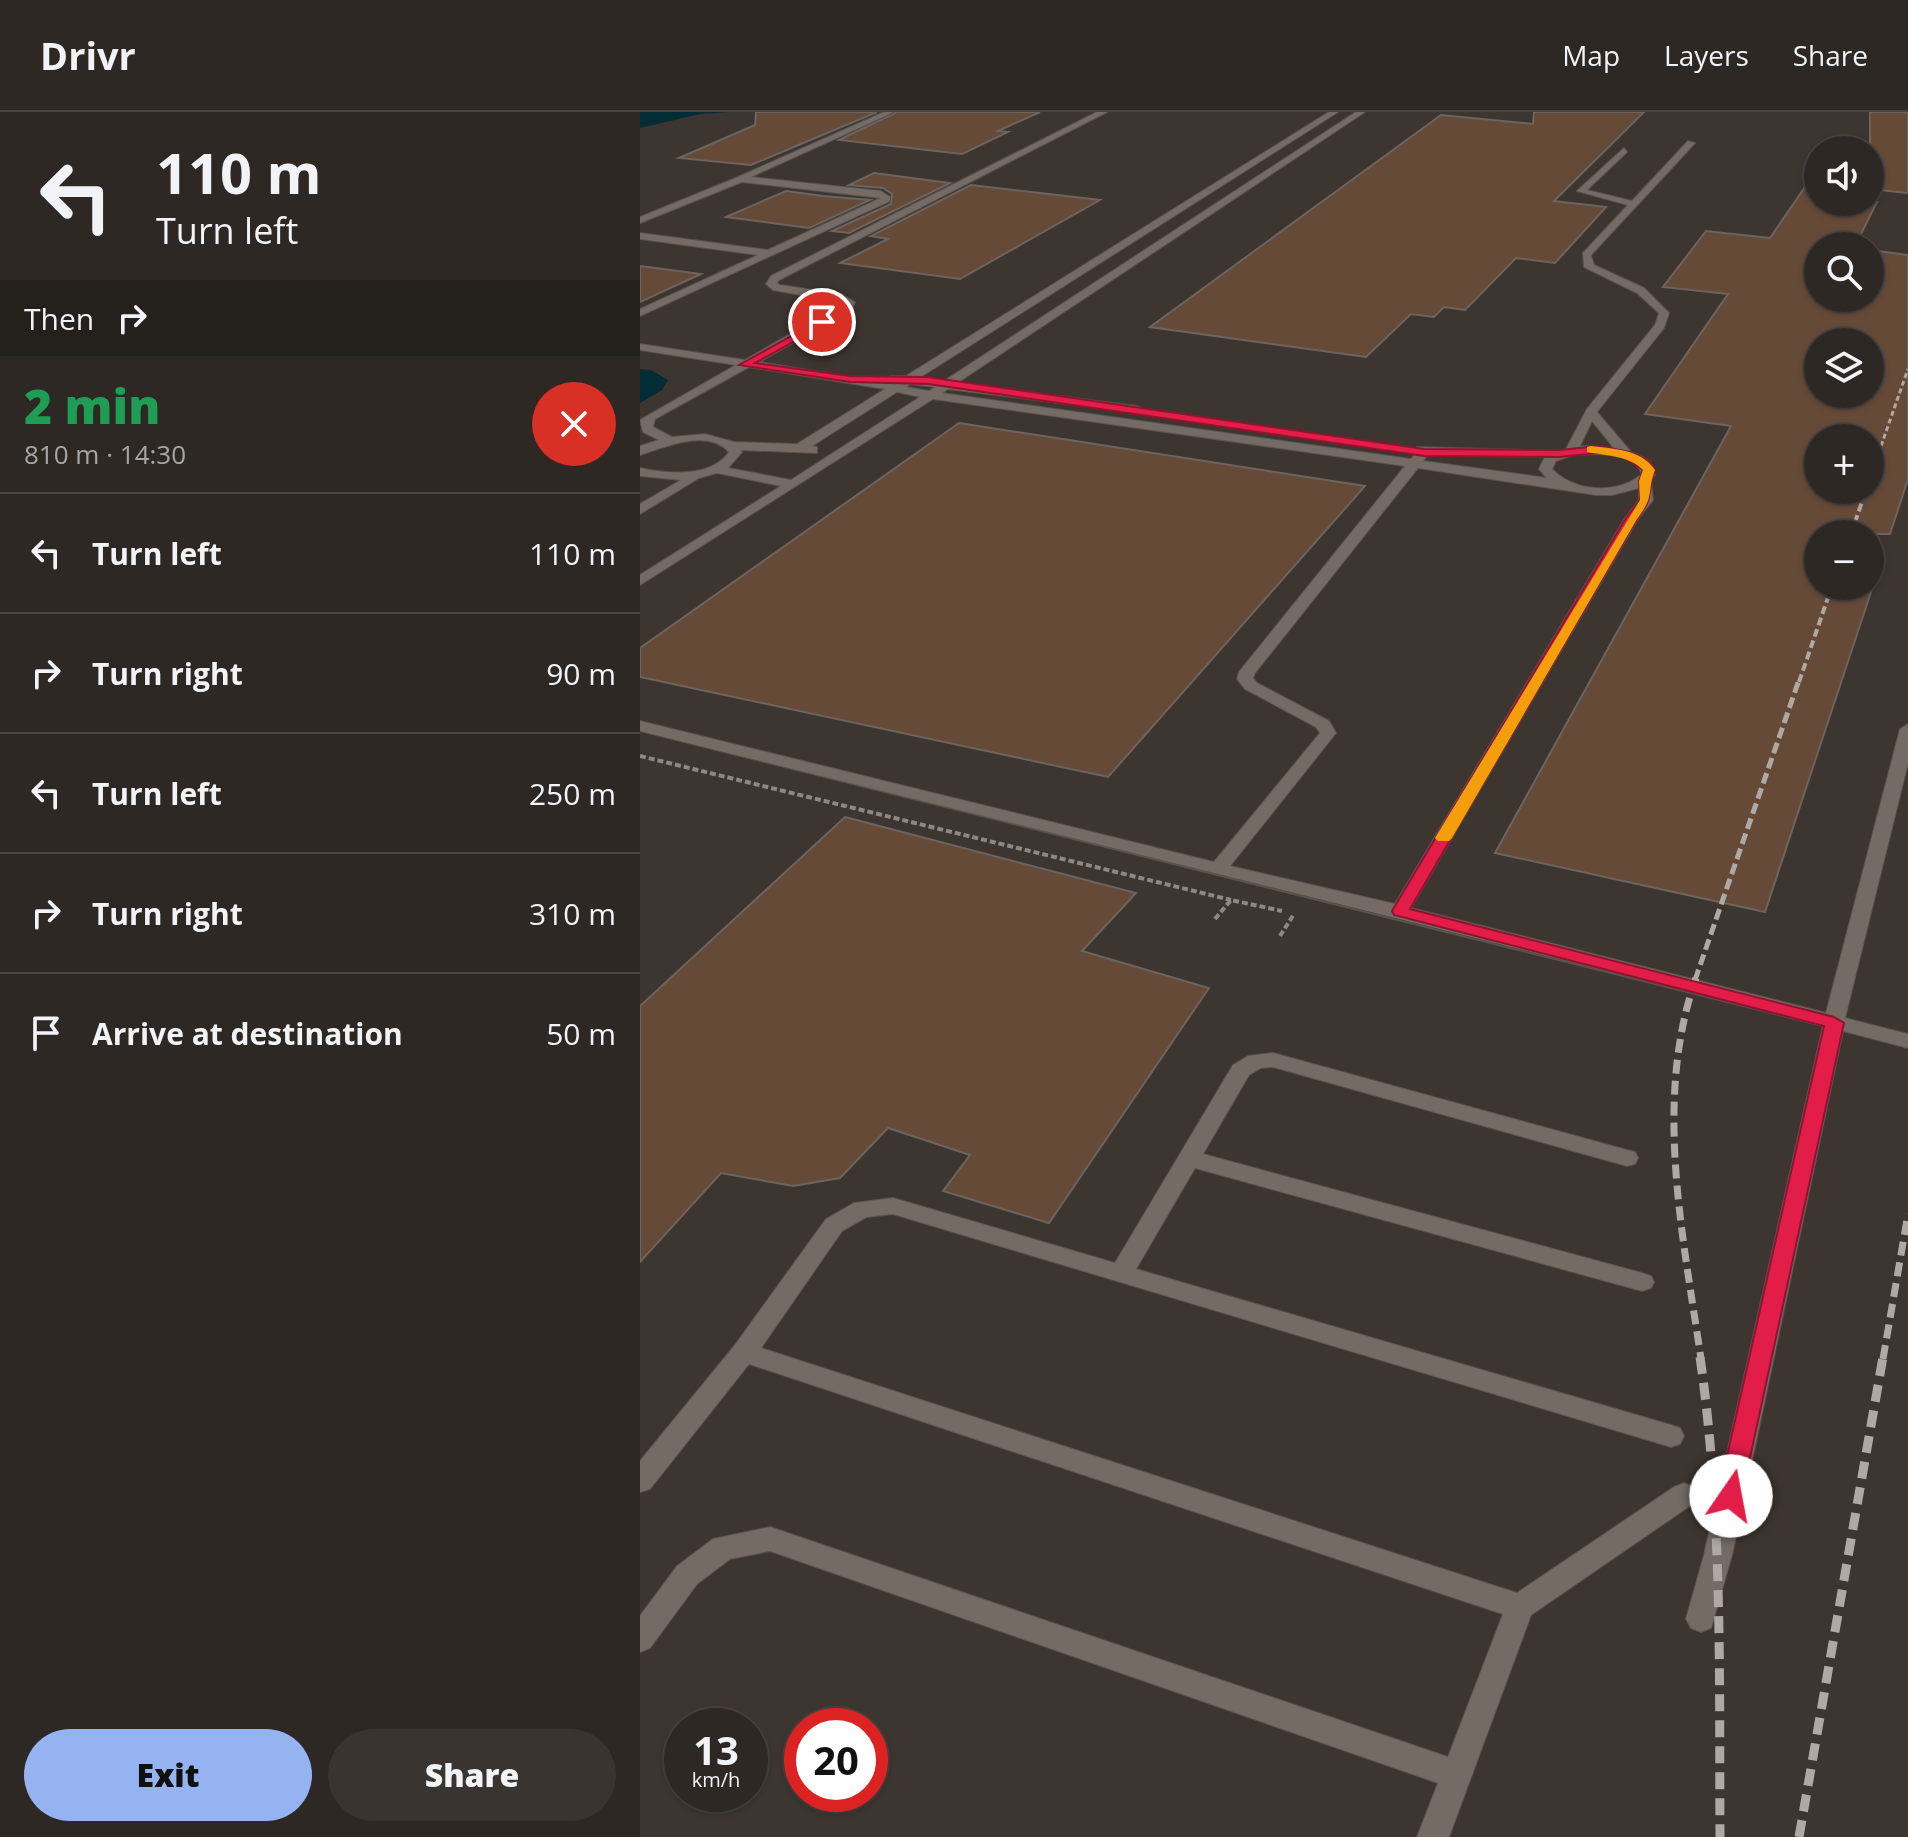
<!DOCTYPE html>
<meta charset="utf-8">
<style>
body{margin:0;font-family:"Open Sans",sans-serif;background:#3a3431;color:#f1f3f6;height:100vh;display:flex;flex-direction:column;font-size:30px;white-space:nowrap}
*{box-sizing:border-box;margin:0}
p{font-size:26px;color:#a7a6a6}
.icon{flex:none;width:44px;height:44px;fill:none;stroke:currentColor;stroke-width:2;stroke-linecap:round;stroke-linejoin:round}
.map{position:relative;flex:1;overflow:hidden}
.panel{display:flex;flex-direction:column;background:#2e2824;width:640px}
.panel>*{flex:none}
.banner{background:#2e2824;color:#f1f3f6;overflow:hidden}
.buttons{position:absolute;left:1164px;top:24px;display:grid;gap:16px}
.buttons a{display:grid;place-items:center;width:80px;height:80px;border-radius:50%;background:#2e2824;box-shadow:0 2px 6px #0004,0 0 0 2px #494441;font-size:40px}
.speed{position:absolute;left:24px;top:1596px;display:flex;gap:16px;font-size:40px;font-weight:700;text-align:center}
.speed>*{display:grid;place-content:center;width:104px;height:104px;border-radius:50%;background:#2e2824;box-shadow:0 2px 6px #0004,0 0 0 2px #494441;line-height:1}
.speed small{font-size:20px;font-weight:400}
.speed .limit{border:12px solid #d22;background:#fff;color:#111}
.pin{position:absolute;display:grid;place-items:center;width:68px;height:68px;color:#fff;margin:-34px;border:4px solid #fff;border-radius:50%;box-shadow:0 2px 8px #0007}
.me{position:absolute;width:88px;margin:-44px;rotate:12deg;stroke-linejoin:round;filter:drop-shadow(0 0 6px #0008)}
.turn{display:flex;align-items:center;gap:28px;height:168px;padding:0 24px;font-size:36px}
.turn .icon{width:104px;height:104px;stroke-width:2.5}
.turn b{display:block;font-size:56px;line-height:68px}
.then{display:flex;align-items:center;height:76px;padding:0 24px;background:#0003;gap:16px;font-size:30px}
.round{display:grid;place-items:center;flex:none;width:84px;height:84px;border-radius:42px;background:#3a3431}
.summary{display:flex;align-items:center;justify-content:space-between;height:136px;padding:0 24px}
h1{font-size:48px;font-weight:800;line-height:60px;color:#1e9e55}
.primary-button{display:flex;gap:16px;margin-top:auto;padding:16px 24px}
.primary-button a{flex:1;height:92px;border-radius:48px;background:#95b2f1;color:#111;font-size:32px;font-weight:800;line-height:92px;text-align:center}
.primary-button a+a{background:#3a3431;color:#f1f3f6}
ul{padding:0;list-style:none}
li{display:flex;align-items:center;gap:24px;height:120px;padding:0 24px;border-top:2px solid #494441}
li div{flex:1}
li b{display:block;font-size:30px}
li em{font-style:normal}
header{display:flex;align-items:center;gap:48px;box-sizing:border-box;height:112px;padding:0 40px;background:#2e2824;border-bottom:2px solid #494441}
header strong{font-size:38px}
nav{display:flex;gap:44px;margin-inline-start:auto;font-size:28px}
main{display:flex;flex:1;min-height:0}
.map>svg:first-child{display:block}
.water{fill:#022d36}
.building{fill:#664a38;stroke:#6c645e;stroke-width:2;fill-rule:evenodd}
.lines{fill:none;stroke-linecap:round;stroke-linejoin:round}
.minor-casing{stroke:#59524d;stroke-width:2}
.path{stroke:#8e8883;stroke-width:4;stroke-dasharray:6 3;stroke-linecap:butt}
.minor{fill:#746b65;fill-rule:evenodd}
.rail-far4{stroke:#afa9a4;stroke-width:3;stroke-dasharray:5 3;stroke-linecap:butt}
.rail-far3{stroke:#afa9a4;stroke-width:4;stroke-dasharray:8 4;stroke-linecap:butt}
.rail-far2{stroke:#afa9a4;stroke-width:5;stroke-dasharray:11 5;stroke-linecap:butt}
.rail-far1{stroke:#afa9a4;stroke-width:7;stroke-dasharray:14 7;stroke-linecap:butt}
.rail{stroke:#afa9a4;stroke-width:9;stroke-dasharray:17 9;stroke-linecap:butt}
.route{fill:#e11d48;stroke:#92132f;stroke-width:2}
.slow{fill:#f59e0b}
</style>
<header>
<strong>Drivr</strong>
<nav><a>Map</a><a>Layers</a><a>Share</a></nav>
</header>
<main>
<section class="panel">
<div class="banner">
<div class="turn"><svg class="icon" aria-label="left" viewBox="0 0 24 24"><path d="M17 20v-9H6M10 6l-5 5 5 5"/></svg><div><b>110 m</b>Turn left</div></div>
<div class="then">Then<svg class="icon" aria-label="right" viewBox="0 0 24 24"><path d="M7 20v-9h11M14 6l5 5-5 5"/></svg></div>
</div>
<div class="summary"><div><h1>2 min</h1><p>810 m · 14:30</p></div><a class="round" style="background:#d93025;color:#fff"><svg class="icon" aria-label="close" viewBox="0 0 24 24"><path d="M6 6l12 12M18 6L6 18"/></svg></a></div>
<ul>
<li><svg class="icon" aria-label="left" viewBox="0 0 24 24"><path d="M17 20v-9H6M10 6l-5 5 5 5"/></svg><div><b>Turn left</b></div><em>110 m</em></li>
<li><svg class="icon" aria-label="right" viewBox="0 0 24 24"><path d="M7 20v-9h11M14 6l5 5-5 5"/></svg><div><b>Turn right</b></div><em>90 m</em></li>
<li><svg class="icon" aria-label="left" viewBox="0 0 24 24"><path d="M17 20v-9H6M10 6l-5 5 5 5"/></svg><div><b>Turn left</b></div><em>250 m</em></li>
<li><svg class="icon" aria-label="right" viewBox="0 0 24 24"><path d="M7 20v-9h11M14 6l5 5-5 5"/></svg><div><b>Turn right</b></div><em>310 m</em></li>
<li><svg class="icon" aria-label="arrive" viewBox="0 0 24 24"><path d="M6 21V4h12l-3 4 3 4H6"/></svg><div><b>Arrive at destination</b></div><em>50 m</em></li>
</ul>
<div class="primary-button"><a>Exit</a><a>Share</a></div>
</section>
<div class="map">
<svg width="1268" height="1725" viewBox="0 0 1268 1725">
<rect width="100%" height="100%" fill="#3d3530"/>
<!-- water -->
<g class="water">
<path d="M0 0H91L60 2 0 16Z"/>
<path d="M0 257 11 258 28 268 22 278 0 291Z"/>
</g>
<!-- building -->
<g class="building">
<path d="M116 0H237L111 53 39 46 115 13Z"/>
<path d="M257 0H400L358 19 368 20 322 42 199 28Z"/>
<path d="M894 0H1004L914 89 966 95 915 151 876 146 825 198 804 195 794 205 771 202 726 245 510 215 801 3 893 12Z"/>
<path d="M1230 0H1268V81L1230 77Z"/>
<path d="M1178 56V90H1237L1215 134H1178V186H1230V138L1268 143V367L1250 422H1178V474H1233L1125 800 855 741 1091 314 1005 302 1088 182 1023 175 1066 119 1130 126ZM1178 230H1230V282H1178ZM1178 326H1230V378H1178Z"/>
<path d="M234 61 310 71 209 121 192 119 251 92 252 82 243 76 209 73Z"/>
<path d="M331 73 460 88 320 167 200 151 248 127 231 124Z"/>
<path d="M146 79 183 84 230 88 169 116 86 105Z"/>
<path d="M0 154 61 162 0 190Z"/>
<path d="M319 311 725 374 468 665 0 565V536Z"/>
<path d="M205 705 496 781 442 839 569 876 409 1111 303 1079 330 1043 248 1016 200 1066 153 1074 81 1061 0 1150V894Z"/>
</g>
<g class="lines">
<!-- minor casing -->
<g class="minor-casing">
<g id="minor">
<path d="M244 0H254L111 65 241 79 250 85V89L0 204V197L118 143 0 127V121L128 138 241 86 102 70 0 111V105L98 65Z"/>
<path d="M457 0H467L139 168 137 171 140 173 201 182 215 190 212 198 119 250 253 272 257 270 250 268V264H266L689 0H698L279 266 304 269 716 0H725L317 271 496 294 500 295V301L308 277 302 281 771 347 775 342 771 339 777 335 920 339 926 337 947 297 1015 213 1019 201 997 181 944 155 943 141 988 93 937 79 984 36 987 40 947 78 992 89 1048 29 1055 31 951 143 954 153 1004 176 1029 201 1024 216 957 300 991 340 1010 349 1015 363 1011 368 1013 388 998 407 771 796 1186 901 1260 617 1268 612V651L1205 906 1268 922V936L1203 919 1092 1443 1071 1516 1061 1520 1051 1516 1046 1507 1064 1443 1183 914C789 813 394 717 0 619V609L574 750 680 621 676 615 605 577 597 567 599 560 765 354 293 287 0 473V463L141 374 77 361 59 366 0 402V392L41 368 0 364V356C28 362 71 366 89 340 67 316 26 335 0 343V334L19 328 3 320 0 308 96 253 0 238V232L105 248 204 191 133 178 126 172 131 164ZM109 255 245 277 157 332 94 330 65 322 32 325 13 315 15 307ZM270 272 295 275 289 279 266 275ZM257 280 280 285 151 368 88 356 102 340 101 338 177 341V335L172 334ZM952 309 974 336 940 334ZM960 342C976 343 996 346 1002 362 977 383 934 380 912 357L916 349 933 343ZM787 343 905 345 899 357 907 366 783 349ZM778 356 956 383H972L999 376V388L985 406 755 792 590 754 696 621 689 609 617 571 613 566 615 561Z"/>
<path d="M633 941 987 1038 995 1040 998 1046 995 1052 987 1054 633 955 621 956 609 963 563 1042 1002 1161 1011 1164 1014 1170 1011 1176 1002 1179 555 1056 496 1157 1031 1313 1040 1316 1044 1324 1040 1332 1031 1335 253 1102 227 1105 202 1119 121 1236 877 1481 1034 1375 1044 1371 1054 1375 1058 1383 1054 1391 891 1503 809 1725H777L798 1671 130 1439 90 1447 57 1472 10 1536 0 1540V1504L37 1454 73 1427 130 1415 808 1645 863 1502 109 1252 10 1377 0 1380V1349L95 1233 186 1107 214 1091 253 1086 475 1151 593 953 608 944Z"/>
</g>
</g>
<!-- path -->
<g class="path">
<path d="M0 644 591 788"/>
<path d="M575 807 591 788 642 799"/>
<path d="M640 824 654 802"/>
</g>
<!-- minor -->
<use href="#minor" class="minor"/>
<!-- rail-far4 -->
<path class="rail-far4" d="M1241 334 1268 257"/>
<!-- rail-far3 -->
<g class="rail-far3">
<path d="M1230 366 1242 332"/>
<path d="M1211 422 1226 378"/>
<path d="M1159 570 1192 474"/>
</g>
<!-- rail-far2 -->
<path class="rail-far2" d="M1055 868 1159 568"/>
<!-- rail-far1 -->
<g class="rail-far1">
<path d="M1056 866C1013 988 1043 1123 1061 1247"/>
<path d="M1243 1247 1268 1102"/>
</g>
<!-- rail -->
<g class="rail">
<path d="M1060 1245C1083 1404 1079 1565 1080 1725"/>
<path d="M1159 1725 1243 1245"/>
</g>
</g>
<!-- route -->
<path class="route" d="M182 207 186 212 115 251 210 264 288 265 784 337 919 338 959 334 990 340 1009 349 1015 358C1006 382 1016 382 997 407L770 797 1194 905 1204 911 1100 1392 1091 1395 1082 1392 1078 1384 1184 914 754 803 752 799 986 406 1000 388 999 369 1003 358 983 345 959 341 919 345 784 344 288 272 210 270 99 253Z"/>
<!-- slow -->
<path class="slow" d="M951 334C974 337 1001 337 1015 358 1006 382 1016 382 997 407L812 726 809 729H798L795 726 1000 388 999 369 1003 358C988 343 967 344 947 340V335Z"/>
</svg>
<div class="buttons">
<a><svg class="icon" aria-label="sound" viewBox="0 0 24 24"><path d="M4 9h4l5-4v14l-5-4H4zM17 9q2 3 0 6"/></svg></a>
<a><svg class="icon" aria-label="search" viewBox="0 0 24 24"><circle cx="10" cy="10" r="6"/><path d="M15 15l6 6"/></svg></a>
<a><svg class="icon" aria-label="layers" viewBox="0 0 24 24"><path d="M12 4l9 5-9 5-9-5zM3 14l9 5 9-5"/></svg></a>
<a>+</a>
<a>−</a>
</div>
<div class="speed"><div>13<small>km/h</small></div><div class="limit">20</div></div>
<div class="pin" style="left:182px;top:210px;background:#d93025"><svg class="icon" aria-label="arrive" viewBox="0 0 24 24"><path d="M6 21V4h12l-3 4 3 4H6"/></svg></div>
<svg class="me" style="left:1091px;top:1384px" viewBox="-20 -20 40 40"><circle r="19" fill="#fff"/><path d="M0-13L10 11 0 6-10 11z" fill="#e11d48"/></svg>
</div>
</main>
